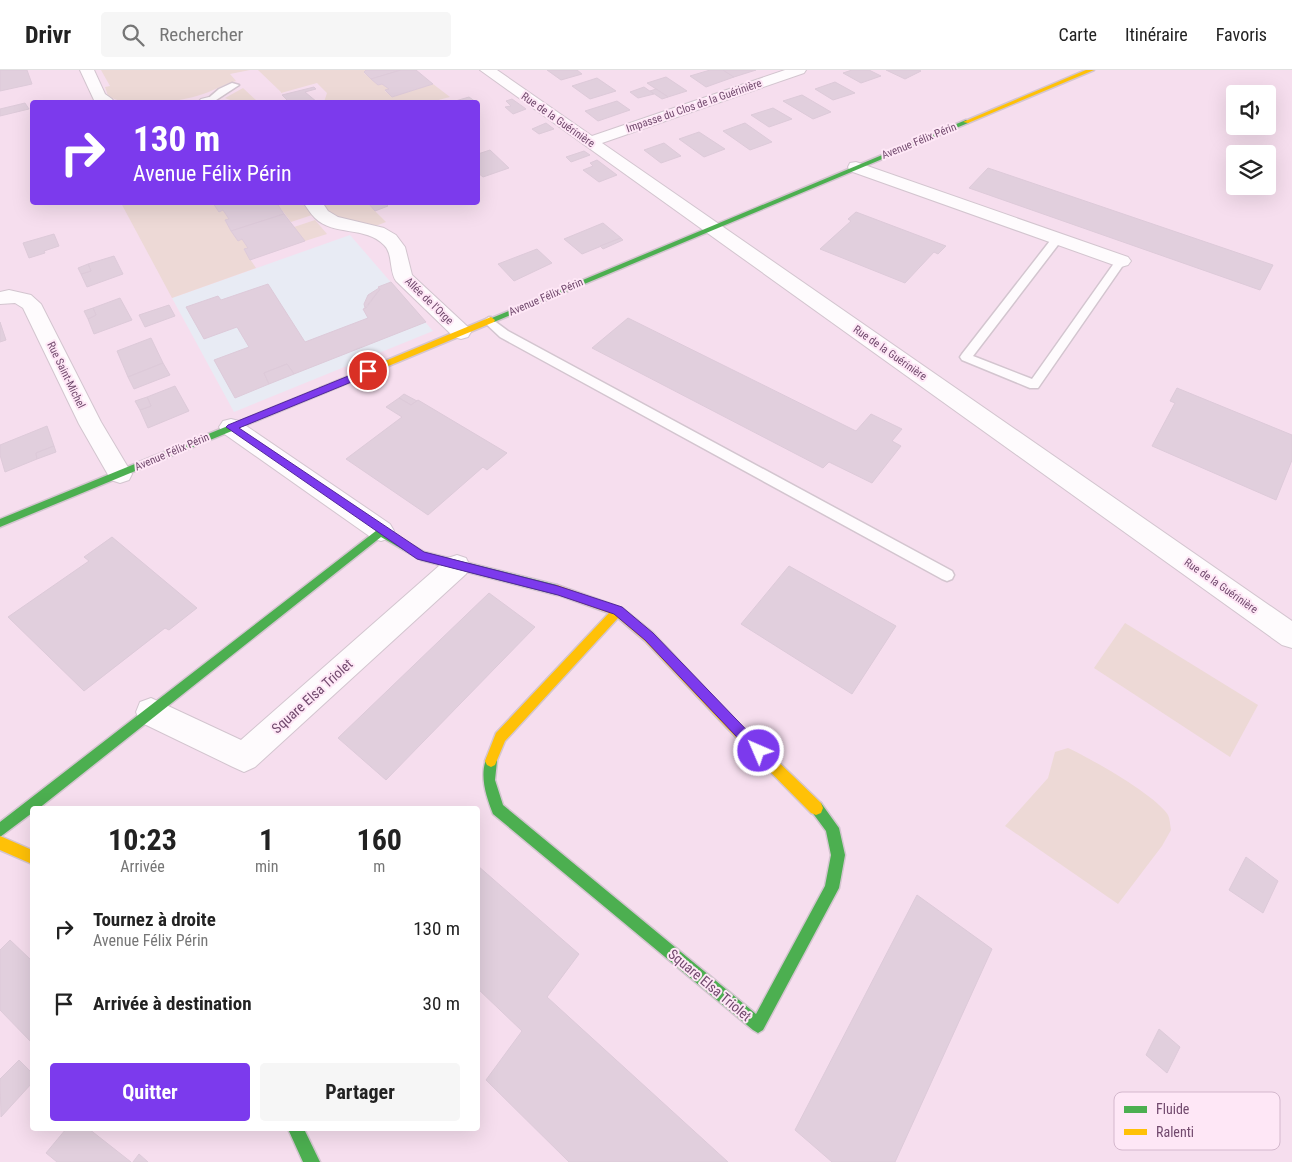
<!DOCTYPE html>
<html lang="fr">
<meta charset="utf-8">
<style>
body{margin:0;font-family:"Roboto Condensed",sans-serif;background:#f6f6f6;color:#222;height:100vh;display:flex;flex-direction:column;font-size:19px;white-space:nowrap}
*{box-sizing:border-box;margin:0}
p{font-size:16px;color:#767676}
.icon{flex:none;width:28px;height:28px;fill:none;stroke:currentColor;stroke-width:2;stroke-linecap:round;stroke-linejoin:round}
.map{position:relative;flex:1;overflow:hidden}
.side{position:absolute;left:30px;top:736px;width:450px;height:325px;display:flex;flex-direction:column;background:#fff;border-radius:5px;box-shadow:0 5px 20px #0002}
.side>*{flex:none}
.top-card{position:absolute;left:30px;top:30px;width:450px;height:105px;border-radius:5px;box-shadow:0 5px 20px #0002;background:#7c3aed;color:#fff;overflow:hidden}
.controls{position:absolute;left:1226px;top:15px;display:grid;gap:10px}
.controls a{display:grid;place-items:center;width:50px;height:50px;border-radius:5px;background:#fff;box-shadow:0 5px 20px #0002;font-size:25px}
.pin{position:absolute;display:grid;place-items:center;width:42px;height:42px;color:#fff;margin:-21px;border:2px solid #fff;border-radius:50%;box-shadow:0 1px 5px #0007}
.me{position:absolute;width:55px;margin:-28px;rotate:315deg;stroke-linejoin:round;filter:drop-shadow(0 0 4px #0008)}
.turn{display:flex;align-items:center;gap:18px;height:105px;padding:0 20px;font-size:22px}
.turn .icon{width:65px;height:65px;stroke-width:2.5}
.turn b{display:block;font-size:35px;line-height:42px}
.eta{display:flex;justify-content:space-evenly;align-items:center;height:85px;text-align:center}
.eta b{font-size:30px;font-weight:700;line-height:35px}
.action{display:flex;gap:10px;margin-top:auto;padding:10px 20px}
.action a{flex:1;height:58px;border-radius:5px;background:#7c3aed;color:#fff;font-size:20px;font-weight:700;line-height:58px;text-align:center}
.action a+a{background:#f6f6f6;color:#222}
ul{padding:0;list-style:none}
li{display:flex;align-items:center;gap:15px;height:75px;padding:0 20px}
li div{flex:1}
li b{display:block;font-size:19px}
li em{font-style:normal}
header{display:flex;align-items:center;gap:30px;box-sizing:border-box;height:70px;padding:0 25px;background:#fff;border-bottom:1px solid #e0e0e0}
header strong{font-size:24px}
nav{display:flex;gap:28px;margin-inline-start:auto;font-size:18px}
.search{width:350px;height:45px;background:#f6f6f6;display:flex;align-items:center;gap:12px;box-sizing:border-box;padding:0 18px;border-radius:5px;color:#767676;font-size:19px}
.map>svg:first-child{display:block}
.residential{fill:#f6deee;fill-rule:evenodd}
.education{fill:#e8ebf4}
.green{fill:#edd9d6}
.building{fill:#e1cfdd;stroke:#ddcad9}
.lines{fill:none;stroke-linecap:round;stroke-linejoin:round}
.lane-casing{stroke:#d3c5cf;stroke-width:3}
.street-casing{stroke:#d3c5cf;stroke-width:2}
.fast-casing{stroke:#d4c5d0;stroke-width:3}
.slow-casing{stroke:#d4c5d0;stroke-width:3}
.lane{fill:#fefbfd;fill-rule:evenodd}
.street{fill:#fefbfd;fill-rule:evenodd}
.fast{fill:#4caf50;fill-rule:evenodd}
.slow{fill:#ffc107;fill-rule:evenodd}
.route{fill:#7c3aed;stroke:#51269a}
.labels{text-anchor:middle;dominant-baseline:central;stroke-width:4;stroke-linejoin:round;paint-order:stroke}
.far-street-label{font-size:11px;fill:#71496d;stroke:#fee7f6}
.street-label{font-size:14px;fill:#71496d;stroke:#fee7f6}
.key{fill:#fee7f6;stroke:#d4b8cd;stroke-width:1}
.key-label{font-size:14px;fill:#71496d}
</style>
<header>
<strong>Drivr</strong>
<div class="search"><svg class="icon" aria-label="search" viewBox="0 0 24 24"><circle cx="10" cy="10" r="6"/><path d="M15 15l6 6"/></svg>Rechercher</div>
<nav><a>Carte</a><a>Itinéraire</a><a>Favoris</a></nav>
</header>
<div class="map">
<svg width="1292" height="1092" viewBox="0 0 1292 1092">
<rect width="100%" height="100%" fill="#f5e7f0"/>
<!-- residential -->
<path class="residential" d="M0 0H1292V1092H0ZM1235 24H1268V56H1235ZM32 32H478V132H32ZM1235 84H1268V116H1235ZM32 739H478V1059H32Z"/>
<!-- education -->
<path class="education" d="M350 165 433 261 234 342 172 228Z"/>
<!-- green -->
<g class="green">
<path d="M101 0H250L230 4 236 11C224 14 215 20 203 24 181 32 128 39 108 26L105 17 110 16Z"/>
<path d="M258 0H366L364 3 378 15 382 14 389 19 385 21 392 27 433 14 450 27 431 32H324L327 23 317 13 281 23V22Z"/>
<path d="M243 18 258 32H235L225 28Z"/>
<path d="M121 133H213L219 141 223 140 229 149 225 151 238 170 242 169 248 178 244 180 256 198 172 228Z"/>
<path d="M284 133H302L312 145 291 152 278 135Z"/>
<path d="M320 133H367L386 152 373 157 339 148 329 143Z"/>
<path d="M315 150 327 164 305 171 294 157Z"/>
<path d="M1125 553 1258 635 1230 687 1094 598Z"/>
<path d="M1068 678C1090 688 1157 726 1168 745 1170 749 1170 755 1171 760L1162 776 1118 834 1005 756 1048 708 1055 682Z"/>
</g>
<!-- building -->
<g class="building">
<path d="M0 0H27L32 14 0 21Z"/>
<path d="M366 0H401L371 9 364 2Z"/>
<path d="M401 0H416L433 14 392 27 385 20 389 19 382 14 378 15 371 9Z"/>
<path d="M547 0H577L582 4 561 10Z"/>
<path d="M710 0H723L734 7 706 17 690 6Z"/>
<path d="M723 0H756L734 7Z"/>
<path d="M852 0H869L881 6 861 13 843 3Z"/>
<path d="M886 0H919L921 1 905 9Z"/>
<path d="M666 7 687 21 668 27 647 13Z"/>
<path d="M597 8 616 21 590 29 572 16Z"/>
<path d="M835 12 855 23 833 30 815 19Z"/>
<path d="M314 17 316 19 305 22 317 32H289L282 25Z"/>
<path d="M644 17 654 24 638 28 630 22Z"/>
<path d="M656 19 668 27 662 29 650 21Z"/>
<path d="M802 25 831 42 813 49 783 31Z"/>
<path d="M469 27 476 32H452Z"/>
<path d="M512 29 522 36 526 39 513 44 505 37 511 36 506 31Z"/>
<path d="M617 31 630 40 598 51 585 41Z"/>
<path d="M25 33 29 39 0 46V39Z"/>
<path d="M773 38 792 49 769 57 751 45Z"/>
<path d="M546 53 554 59 539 64 532 59Z"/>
<path d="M745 53 772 72 750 80 723 61Z"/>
<path d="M699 62 725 79 704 87 679 69Z"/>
<path d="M664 73 681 86 661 93 644 80Z"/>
<path d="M490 80 509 98 483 107 478 103V84Z"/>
<path d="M584 81 590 85 571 92 566 87Z"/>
<path d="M597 90 617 105 599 112 583 100 593 96 590 93Z"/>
<path d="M988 98 1238 183 1273 195 1260 220 969 118Z"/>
<path d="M276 132 284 144 231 161 225 150 229 149 223 140 219 142 213 133Z"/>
<path d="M367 132H384L388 136 375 141Z"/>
<path d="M856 142 946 176 938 184 934 182 905 213 820 179 851 151 848 149Z"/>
<path d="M284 144 305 171 250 190 244 179 248 178 242 169 238 171 231 161Z"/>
<path d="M603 153 621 168 582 184 564 169Z"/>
<path d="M54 164 59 176 44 181 45 183 29 188 23 173Z"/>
<path d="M621 168 623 170 603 179 600 176Z"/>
<path d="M537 179 552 193 514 211 498 194Z"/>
<path d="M114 186 123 204 87 217 81 204 91 201 88 194Z"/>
<path d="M88 194 91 201 81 204 78 198Z"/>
<path d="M391 212 426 252 294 304 287 294 264 303 269 314 235 328 214 290 249 277 237 257 204 269 186 237 218 226 221 230 268 214 305 272 368 248 363 239 366 238 380 219 378 217Z"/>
<path d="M379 218 380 219 365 238 364 234 368 225Z"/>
<path d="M120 228 132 250 94 264 88 249 96 245 93 238Z"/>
<path d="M169 235 175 246 145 257 139 245Z"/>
<path d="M93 238 96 245 88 249 84 241Z"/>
<path d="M628 248 856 361 871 344 902 359 892 371 901 376 872 413 829 392 823 398 592 278Z"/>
<path d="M0 252 6 270 0 272Z"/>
<path d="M151 268 163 293 128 307 117 281Z"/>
<path d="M163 293 170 305 134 319 128 307Z"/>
<path d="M287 294 294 304 269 314 264 303Z"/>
<path d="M175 316 189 341 148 358 140 340 151 336 147 327Z"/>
<path d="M1177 318 1292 365V390L1276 430 1152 376 1175 333 1170 331Z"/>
<path d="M404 324 417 331 411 335 399 328Z"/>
<path d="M147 327 151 336 140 340 135 331Z"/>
<path d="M399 328 411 335 418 330 507 383 487 400 483 397 428 445 346 389 402 347 386 337Z"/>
<path d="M47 356 54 376 36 383 37 389 5 402 0 385V375Z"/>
<path d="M54 376 56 382 37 389 36 383Z"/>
<path d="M112 467 197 538 169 560 165 558 84 621 8 547 89 491 84 487Z"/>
<path d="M789 496 896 556 852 624 741 554Z"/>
<path d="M489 523 535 557 386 710 338 668Z"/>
<path d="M1246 787 1278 811 1263 843 1229 820Z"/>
<path d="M478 796 579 884 547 927 728 1092H569L486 1010 522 961 478 919Z"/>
<path d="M917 825 992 879 895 1092H832L795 1060Z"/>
<path d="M10 870 30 889 32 886V973L0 940V880Z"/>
<path d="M1159 959 1180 977 1167 1003 1146 985Z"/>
<path d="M19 990 32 1003V1013L1 1047 0 1009Z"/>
<path d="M66 1059H89L131 1092H57L46 1083Z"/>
<path d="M139 1084 148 1092H133Z"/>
</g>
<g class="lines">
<!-- lane casing -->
<g class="lane-casing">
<g id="lane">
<path d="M232 13 239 15 213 32H204L219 19Z"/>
<path d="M1057 166 1061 167V171L973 286 1032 309 1117 189H1125L1126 191 1038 318H1030L962 290 960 287 962 284 1053 167Z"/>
<path d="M489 247 508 261 952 501 954 505 952 509 947 511 942 509 500 267 483 251Z"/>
</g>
</g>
<!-- street casing -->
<g class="street-casing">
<g id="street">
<path d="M80 0H94L105 24 112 29 114 32H97L94 30Z"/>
<path d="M480 0H497L592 66 785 0H806L804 3 602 73 1292 551V578L1282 575Z"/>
<path d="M209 27 214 29 217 32H198L201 29Z"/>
<path d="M856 92 1128 187 1131 191 1128 195 1121 197 1114 195 850 101 848 97 850 93Z"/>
<path d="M303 132H322L328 141 338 147 384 158 396 165 405 177 412 205 468 257 471 262 468 267 461 269 454 267 396 211C389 201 393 183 384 175 366 156 333 166 315 148 311 144 307 138 303 132Z"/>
<path d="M9 220 31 225 41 234 101 352 132 404 129 410 120 413 111 410 79 354 23 238 15 233 0 234V222Z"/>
<path d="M231 349 239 351 390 454 394 461 390 468 381 471 372 468 223 363 219 357 223 351Z"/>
<path d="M457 485 466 488 470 496 466 504 255 697 244 702 233 697 140 652 136 642 140 632 151 628 241 670 448 488Z"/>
</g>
</g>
<!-- fast casing -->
<g class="fast-casing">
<g id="fast">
<path d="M966 50 969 52 968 53 494 252H488L487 250Z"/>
<path d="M323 317 328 320 326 322 0 457V449Z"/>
<path d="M381 457 424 482 557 515 561 517 562 520 561 523 557 525 421 490 381 467 38 739H32V743L0 767V752Z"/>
<path d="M491 685 495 687 497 691 495 710 503 735 756 944 825 816 831 785 826 761 809 738 811 733 816 731 821 733 839 758 845 785 839 818 763 960 758 963 753 960 493 744C486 726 479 705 487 687Z"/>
<path d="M288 1059H304L320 1092H303Z"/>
</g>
</g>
<!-- slow casing -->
<g class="slow-casing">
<g id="slow">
<path d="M1086 0H1094L968 53 963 52Z"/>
<path d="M491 247 495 250 494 252 326 322H320L318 320 320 318Z"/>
<path d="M557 515 622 538 653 563 735 650 821 733 823 738 821 743 816 745 811 743 727 658 645 571 618 548 505 671 495 695 491 697 487 695 485 691 496 663 609 543 553 523 552 520 553 517Z"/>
<path d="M0 766 32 780V794L0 780Z"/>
</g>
</g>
<!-- lane -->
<use href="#lane" class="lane"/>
<!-- street -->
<use href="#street" class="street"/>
<!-- fast -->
<use href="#fast" class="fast"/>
<!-- slow -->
<use href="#slow" class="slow"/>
</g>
<!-- route -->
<path class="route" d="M368 298 371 299V304L239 358 424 482 558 516 622 537 653 563 763 677 765 681 763 685 759 687 754 685 645 570 614 544 558 525 417 489 226 357 228 355Z"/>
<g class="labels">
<!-- far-street labels -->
<g class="far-street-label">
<text transform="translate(694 36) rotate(-19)">Impasse du Clos de la Guérinière</text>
<text transform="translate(558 50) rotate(35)">Rue de la Guérinière</text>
<text transform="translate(919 71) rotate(-22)">Avenue Félix Périn</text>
<text transform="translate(546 227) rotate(-23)">Avenue Félix Périn</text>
<text transform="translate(429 231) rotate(44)">Allée de l'Orge</text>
<text transform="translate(890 283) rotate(35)">Rue de la Guérinière</text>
<text transform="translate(66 305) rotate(64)">Rue Saint-Michel</text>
<text transform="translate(172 382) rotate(-23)">Avenue Félix Périn</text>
<text transform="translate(1221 516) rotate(35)">Rue de la Guérinière</text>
</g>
<!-- street labels -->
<g class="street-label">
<text transform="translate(312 626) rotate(-42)">Square Elsa Triolet</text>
<text transform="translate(710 915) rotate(40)">Square Elsa Triolet</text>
</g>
</g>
<!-- legend -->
<rect x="1114" y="1022" width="166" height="58" rx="8" class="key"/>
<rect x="1124" y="1036" width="23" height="7" fill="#4caf50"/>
<rect x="1124" y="1059" width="23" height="6" fill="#ffc107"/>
<g class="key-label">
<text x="1156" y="1044">Fluide</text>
<text x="1156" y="1067">Ralenti</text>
</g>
</svg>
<div class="controls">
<a><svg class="icon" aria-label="sound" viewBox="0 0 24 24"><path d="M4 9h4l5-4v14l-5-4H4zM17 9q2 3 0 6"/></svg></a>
<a><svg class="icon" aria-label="layers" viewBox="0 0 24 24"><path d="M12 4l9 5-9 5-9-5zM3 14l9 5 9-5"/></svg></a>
</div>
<div class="pin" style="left:368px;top:301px;background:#d93025"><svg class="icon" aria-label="arrive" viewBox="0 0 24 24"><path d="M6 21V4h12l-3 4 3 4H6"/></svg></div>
<svg class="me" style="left:759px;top:681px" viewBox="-20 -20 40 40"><circle r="17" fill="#7c3aed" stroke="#fff" stroke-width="3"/><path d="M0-11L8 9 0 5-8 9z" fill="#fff"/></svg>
<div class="top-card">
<div class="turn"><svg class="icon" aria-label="right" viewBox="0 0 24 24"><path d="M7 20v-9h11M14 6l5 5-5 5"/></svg><div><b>130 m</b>Avenue Félix Périn</div></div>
</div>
<section class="side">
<div class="eta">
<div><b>10:23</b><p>Arrivée</p></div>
<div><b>1</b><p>min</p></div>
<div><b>160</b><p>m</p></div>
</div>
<ul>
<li><svg class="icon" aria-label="right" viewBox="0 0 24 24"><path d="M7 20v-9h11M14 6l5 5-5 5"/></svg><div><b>Tournez à droite</b><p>Avenue Félix Périn</p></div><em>130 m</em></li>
<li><svg class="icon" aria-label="arrive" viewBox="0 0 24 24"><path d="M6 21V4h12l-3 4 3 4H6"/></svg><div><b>Arrivée à destination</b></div><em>30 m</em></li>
</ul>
<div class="action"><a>Quitter</a><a>Partager</a></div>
</section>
</div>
